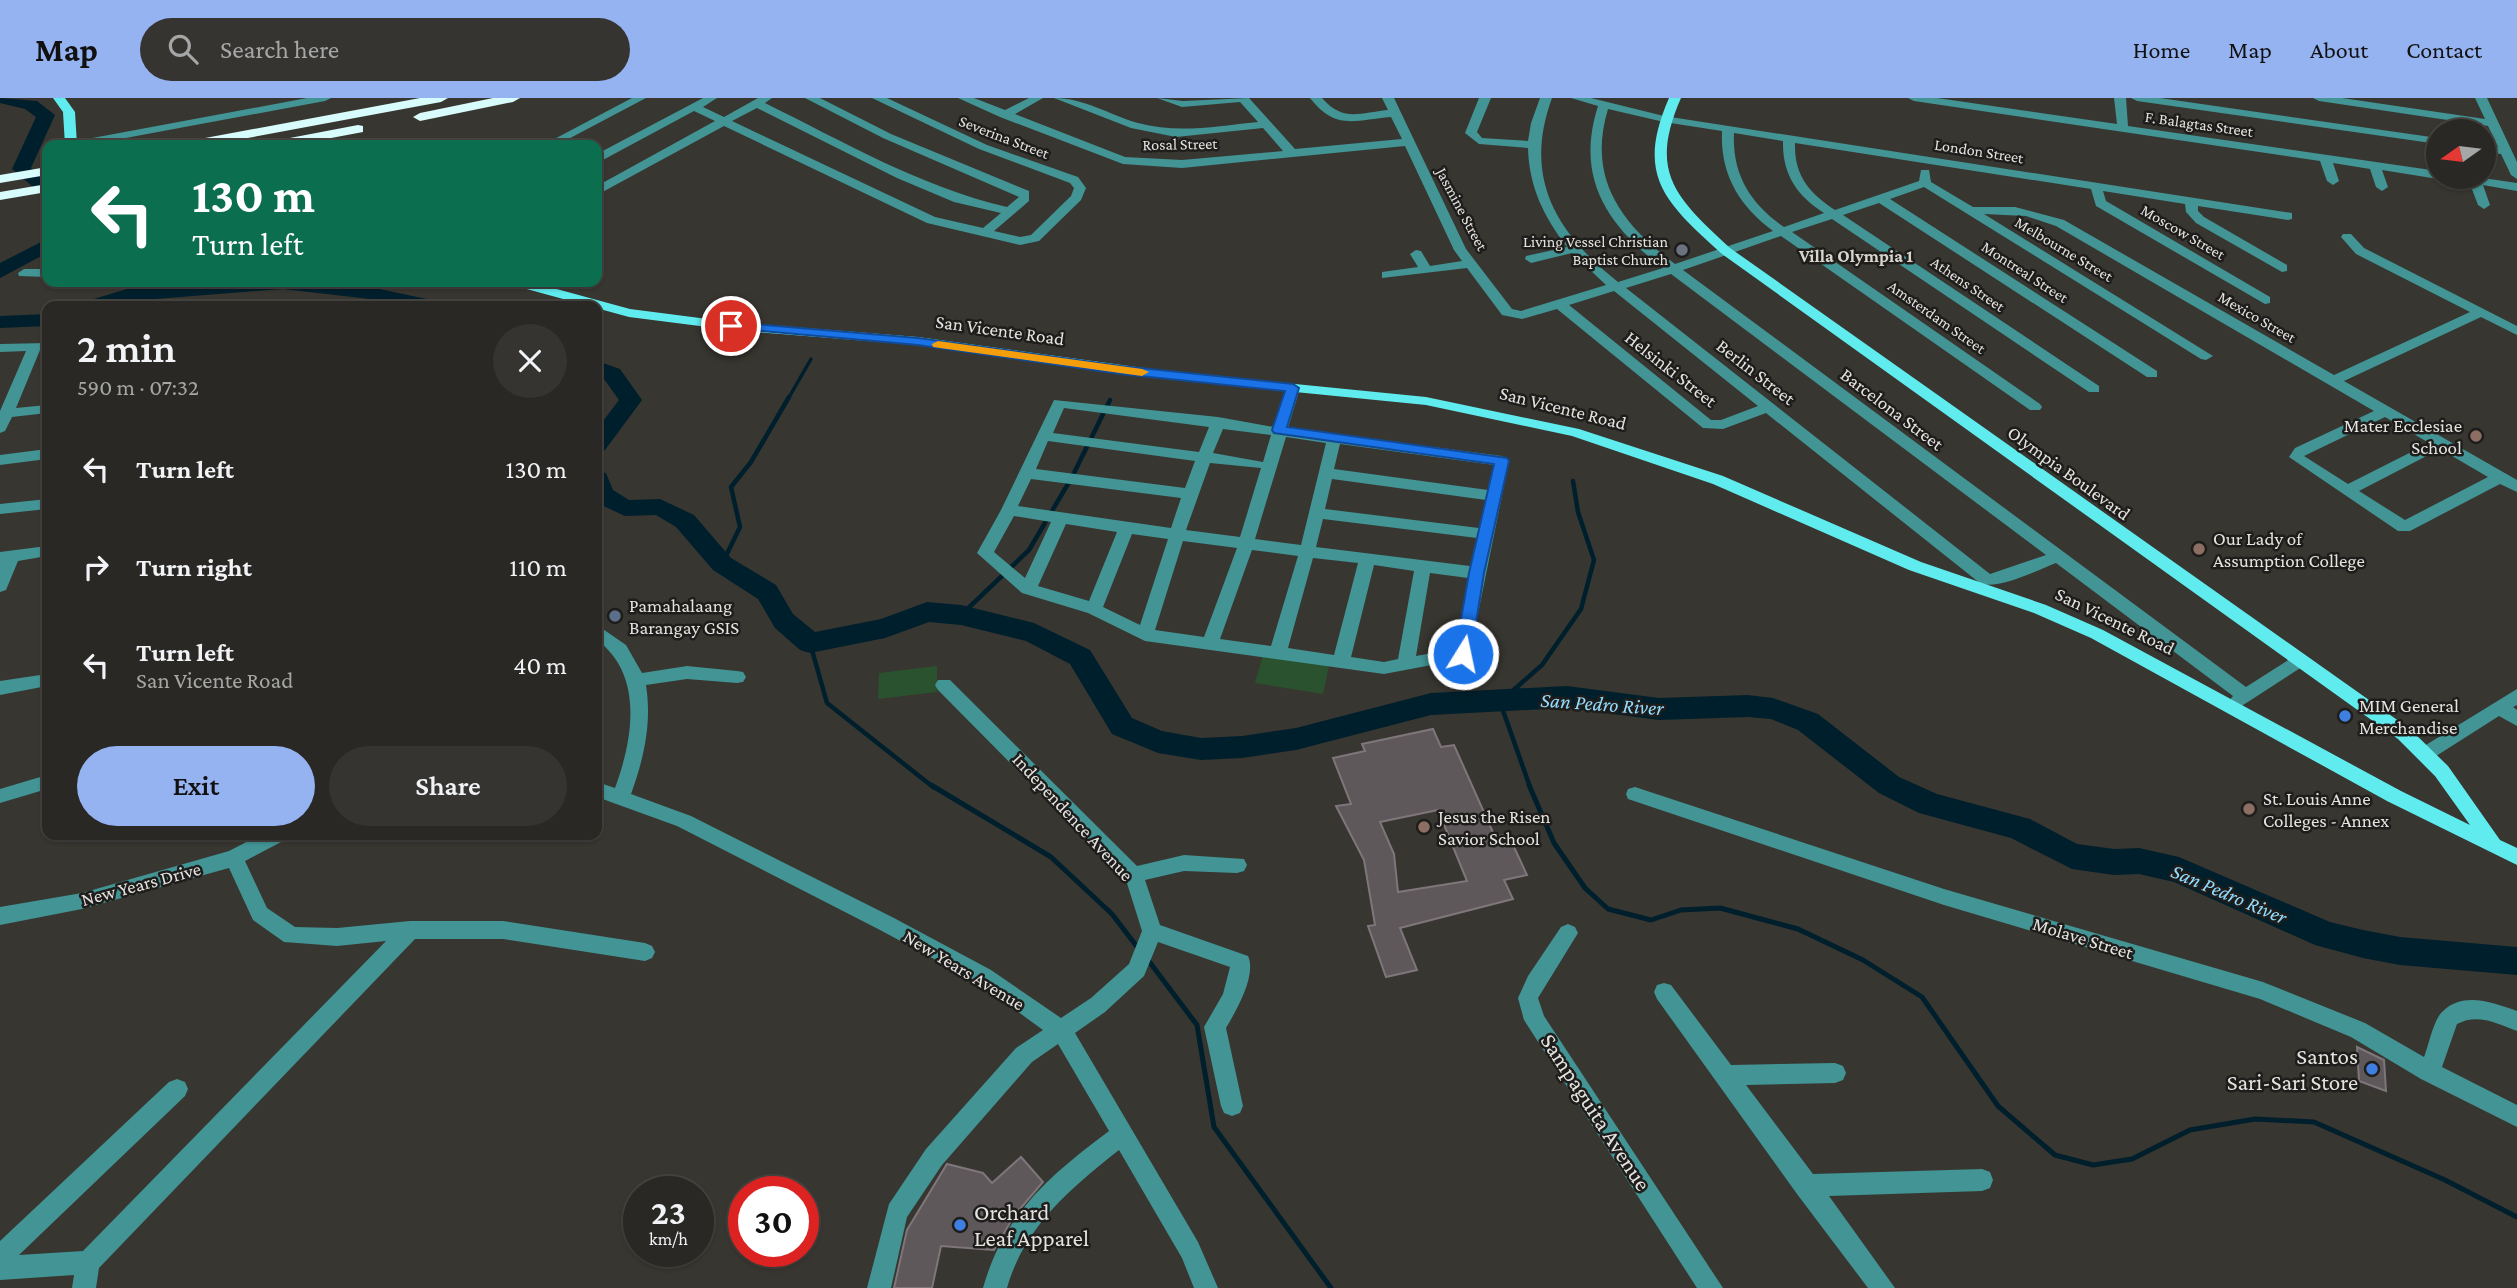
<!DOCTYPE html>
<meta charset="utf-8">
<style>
body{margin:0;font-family:"Crimson Pro",serif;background:#363431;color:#f1f3f6;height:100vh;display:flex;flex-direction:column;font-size:26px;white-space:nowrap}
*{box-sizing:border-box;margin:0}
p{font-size:23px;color:#a5a6a6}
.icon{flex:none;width:38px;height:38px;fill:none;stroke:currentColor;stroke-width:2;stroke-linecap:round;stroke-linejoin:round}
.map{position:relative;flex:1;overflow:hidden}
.sheet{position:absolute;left:42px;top:203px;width:560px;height:539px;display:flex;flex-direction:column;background:#2a2824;border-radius:14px;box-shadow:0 2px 5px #0004,0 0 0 2px #464441}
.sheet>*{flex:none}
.guide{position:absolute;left:42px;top:42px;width:560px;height:147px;border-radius:14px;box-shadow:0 2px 5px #0004,0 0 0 2px #464441;background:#0b6e4f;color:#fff;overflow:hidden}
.needle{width:46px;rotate:256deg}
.buttons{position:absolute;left:2426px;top:21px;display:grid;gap:14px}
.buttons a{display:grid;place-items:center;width:70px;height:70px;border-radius:50%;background:#2a2824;box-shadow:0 2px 5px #0004,0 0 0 2px #464441;font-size:35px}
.speed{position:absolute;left:623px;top:1078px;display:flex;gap:14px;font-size:35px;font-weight:700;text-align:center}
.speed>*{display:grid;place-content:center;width:91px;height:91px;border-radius:50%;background:#2a2824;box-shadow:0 2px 5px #0004,0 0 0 2px #464441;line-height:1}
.speed small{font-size:18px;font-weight:400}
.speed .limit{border:10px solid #d22;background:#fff;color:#111}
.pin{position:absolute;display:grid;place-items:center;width:60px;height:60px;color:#fff;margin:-30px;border:4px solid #fff;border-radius:50%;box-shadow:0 2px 7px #0007}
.me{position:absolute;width:77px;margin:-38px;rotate:10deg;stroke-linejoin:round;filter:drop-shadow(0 0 5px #0008)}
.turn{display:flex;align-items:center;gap:24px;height:147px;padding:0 35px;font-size:32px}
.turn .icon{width:91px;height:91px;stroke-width:2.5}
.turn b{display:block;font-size:49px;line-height:60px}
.round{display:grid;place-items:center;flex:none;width:74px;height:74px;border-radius:37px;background:#363431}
.headline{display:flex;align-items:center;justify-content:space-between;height:119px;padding:0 35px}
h1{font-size:42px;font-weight:600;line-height:52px}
.action{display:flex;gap:14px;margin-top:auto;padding:14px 35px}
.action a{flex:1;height:80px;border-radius:42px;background:#95b2f1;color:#111;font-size:28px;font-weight:600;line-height:80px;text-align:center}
.action a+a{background:#363431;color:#f1f3f6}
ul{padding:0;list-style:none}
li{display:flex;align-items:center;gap:21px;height:98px;padding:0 35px}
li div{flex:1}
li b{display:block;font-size:26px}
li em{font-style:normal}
header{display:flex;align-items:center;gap:42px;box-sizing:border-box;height:98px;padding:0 35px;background:#95b2f1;color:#111}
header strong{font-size:33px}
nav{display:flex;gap:38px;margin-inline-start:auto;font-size:24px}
.search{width:490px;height:63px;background:#363431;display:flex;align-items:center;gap:18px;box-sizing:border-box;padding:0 24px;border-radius:38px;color:#a5a6a6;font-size:26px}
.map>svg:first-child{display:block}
.green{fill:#2b522f}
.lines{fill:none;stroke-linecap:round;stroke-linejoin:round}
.stream-far2{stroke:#001f2c;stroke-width:3.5}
.stream-far1{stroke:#001f2c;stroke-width:4.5}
.stream{stroke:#001f2c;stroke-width:5}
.river{fill:#001f2c;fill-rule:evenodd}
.building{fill:#5f585b;stroke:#7e767a;stroke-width:2;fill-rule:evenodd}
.minor{fill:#429495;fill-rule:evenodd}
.major{fill:#60ecef;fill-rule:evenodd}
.highway{fill:#d8fbfb;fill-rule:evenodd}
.route{fill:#1a73e8;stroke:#114b97;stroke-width:2}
.slow{fill:#f59e0b}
.worship-dot{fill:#6b7280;stroke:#1e1d1b;stroke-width:2.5}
.education-dot{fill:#8d6e63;stroke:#1e1d1b;stroke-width:2.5}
.service-dot{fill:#5c6f8a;stroke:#1e1d1b;stroke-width:2.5}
.shop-dot{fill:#3f7fe0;stroke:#1e1d1b;stroke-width:2.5}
.labels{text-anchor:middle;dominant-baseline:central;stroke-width:5;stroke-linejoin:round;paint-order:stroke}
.far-street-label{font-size:16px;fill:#e4e3df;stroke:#1e1d1b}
.far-poi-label{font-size:16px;fill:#e4e3df;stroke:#1e1d1b;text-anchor:end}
.far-neighbourhood-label{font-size:18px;font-weight:bold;fill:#d8d5ce;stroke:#1e1d1b}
.street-label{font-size:19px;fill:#e4e3df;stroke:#1e1d1b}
.poi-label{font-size:19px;fill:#e4e3df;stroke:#1e1d1b;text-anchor:start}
.water-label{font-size:21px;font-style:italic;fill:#92ddff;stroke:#1e1d1b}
.near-poi-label{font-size:23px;fill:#e4e3df;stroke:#1e1d1b;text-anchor:end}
.near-street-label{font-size:23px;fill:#e4e3df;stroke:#1e1d1b}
</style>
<header>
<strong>Map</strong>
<div class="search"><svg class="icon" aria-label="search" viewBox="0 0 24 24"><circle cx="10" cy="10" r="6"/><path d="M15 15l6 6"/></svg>Search here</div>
<nav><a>Home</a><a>Map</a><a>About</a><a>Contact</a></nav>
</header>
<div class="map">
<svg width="2517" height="1190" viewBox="0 0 2517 1190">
<rect width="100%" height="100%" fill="#383630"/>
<!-- green -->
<g class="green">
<path d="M1263 557 1329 568 1323 596 1255 585Z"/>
<path d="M937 568V594L878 601 879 575Z"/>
</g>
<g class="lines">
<!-- stream-far2 -->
<path class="stream-far2" d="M788 301 811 261"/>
<!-- stream-far1 -->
<g class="stream-far1">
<path d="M722 466 740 429 731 389 751 364 789 299"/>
<path d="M961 517 1029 452 1072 379 1110 302"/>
<path d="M810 545 827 605 933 689"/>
<path d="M1530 689 1500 604 1542 567 1581 511 1594 462 1578 414 1573 383"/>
</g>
<!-- stream -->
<g class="stream">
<path d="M931 687 1051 759 1112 816 1138 850"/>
<path d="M1529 687 1554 745 1585 790 1608 811 1651 822 1681 812 1720 810 1798 831 1863 862 1922 899 1998 1008 2055 1057 2093 1067 2132 1061 2190 1032 2255 1021 2314 1024 2445 1082 2517 1119"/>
<path d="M1148 862 1197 927 1214 1029 1331 1190"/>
</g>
<!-- river -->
<g class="river">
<path d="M0 0 37 3 55 17 31 70 47 82V97L40 95 12 71 36 19 25 11 0 5Z"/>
<path d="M47 141V155L0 180V165Z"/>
<path d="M217 184H327L370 189 436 203 439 208H401L370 201 283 191 130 203 115 208H84L87 203 127 191Z"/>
<path d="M47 216V228L0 230V218Z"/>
<path d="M597 263 620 271 642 302 605 352 597 355V331L619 302 604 281 597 278Z"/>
<path d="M597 373 606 375 613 392 629 402 660 401 694 417 731 460 776 487 793 516 815 534 881 521 927 504 961 507 1034 525 1090 552 1132 620 1162 633 1201 640 1242 638 1296 630 1431 595 1567 588 1659 600 1748 597 1773 600 1818 616 1899 679 1937 696 2030 721 2077 746 2114 751 2139 750 2179 759 2330 824 2363 832 2400 839 2517 849V877L2400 867 2363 860 2315 847 2174 784 2139 776 2114 777 2072 771 2011 740 1919 715 1879 695 1798 632 1771 621 1748 619 1659 622 1567 610 1431 617 1296 652 1242 660 1201 662 1158 655 1112 636 1070 566 1026 543 961 527 929 524 885 540 810 555 800 552 775 530 758 501 713 472 676 429 656 417 625 418 597 405Z"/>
</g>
</g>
<!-- building -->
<g class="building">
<path d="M1433 631 1441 649 1454 647 1495 739 1508 736 1527 777 1504 782 1513 801 1400 830 1417 872 1386 879 1368 828 1375 827 1364 762 1336 708 1351 706 1333 660 1365 653 1362 646ZM1438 712 1467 783 1398 794 1394 756 1380 724Z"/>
<path d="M2357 949 2384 962 2386 993 2359 983Z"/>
<path d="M1021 1059 1043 1084 1014 1118 994 1152 941 1148 932 1190H894L907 1132 947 1066 983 1075 992 1085Z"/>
</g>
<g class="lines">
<!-- minor -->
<g class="minor">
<path d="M307 0H331L325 3 88 47H65L71 44Z"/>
<path d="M632 0H646L557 47H543Z"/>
<path d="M703 0H717L703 9 724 19 758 0H772L765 5C844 44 921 89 1007 109L1019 99 883 40 805 0H820L891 36 1029 93V103L994 133 1020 139 1031 137 1071 98 1074 90 1070 85 979 51 872 0H887L987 47 1078 79 1086 90 1081 102 1039 143 1020 147 927 125 724 28 597 97V88L715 23 694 13 601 63 597 64V56ZM757 10 897 80 954 104 1001 115 983 130 935 119 732 23Z"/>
<path d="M958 0H974L1005 12 1029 0H1043L1015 16 1125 59 1182 62 1283 53 1263 30 1176 39 1131 30 1054 0C1084 0 1110 17 1138 25 1178 36 1217 28 1258 24L1240 4 1182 9 1157 0 1183 3 1249 0 1295 51 1402 41 1391 19C1354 22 1336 33 1310 0H1322C1343 24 1359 15 1388 12L1382 0H1394L1466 151 1512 211 1521 213 1606 187 1572 155 1531 165 1525 161 1526 158 1567 149C1544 119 1529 89 1528 50L1479 46 1465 35 1479 0H1491L1477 34 1482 40 1528 43 1531 25 1540 0H1552C1523 79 1555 134 1618 184L1663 170C1607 127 1575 80 1598 8L1571 0H1591L1664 18 2292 115V121L2288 122 2198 108V113L2204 119 2287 167V173L2282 174 2196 125 2186 114 2185 106 2103 93 2106 103 2270 199V205L2265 206 2096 108 2091 91 1795 45C1794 77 1809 95 1835 112L1919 83 1921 72H1929L1931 84 1973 109H2015L2064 122 2334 277 2470 214 2356 156 2341 139 2343 136H2351L2364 150 2517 228V237L2481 219 2344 283 2517 382V394L2500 386 2410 433H2398L2289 359 2295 350 2374 313 2056 128 2026 118 1984 116 2213 258 2206 262 2201 261 1924 89 1890 101 2157 273V279H2147L1879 105 1843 117 2099 288V294H2089L1832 121 1792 134 2040 306 2042 309 2040 312H2030L1781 138 1683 172 2246 589 2293 559H2305L2308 563 2305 567 2237 611 2231 609 2228 604 2233 598 2056 465C2038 472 2000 491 1981 486L1766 315 1723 331 1703 330 1557 211 1522 221 1502 217 1467 170 1382 180V174L1418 169 1410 156 1416 152 1421 153 1430 168 1462 163 1454 152 1405 48 1182 70 1123 66 1000 19ZM1608 11 1664 24 1722 33C1720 76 1739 108 1773 133L1675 166C1621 126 1587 80 1608 11ZM1734 35 1783 43C1782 76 1797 98 1824 115L1784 129C1751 106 1732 77 1734 35ZM1671 176 2046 457 1990 476 1626 190ZM1614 193 1758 308 1721 322H1711L1569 207ZM2385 319 2429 345 2348 386 2304 358ZM2440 351 2488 379 2405 422 2359 393Z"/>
<path d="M1908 0H1937L2117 26 2114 0H2126L2128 28 2438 73V79H2443L2438 81 2382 72 2388 89 2382 93 2376 89 2370 71 2333 65 2339 83 2333 87 2327 83 2320 63 1914 3Z"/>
<path d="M2131 0H2160L2438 40V46L2137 3Z"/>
<path d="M2313 0H2342L2485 21 2475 0H2487L2517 64V81L2511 77 2501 56 2483 54V47L2498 49 2488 28 2319 3Z"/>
<path d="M2445 79H2476L2517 85V93L2483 87 2490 107 2484 111 2478 107 2470 86Z"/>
<path d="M24 171H47V179L19 178 18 175Z"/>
<path d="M47 245V251L40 252 16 310 47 307V315L12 319 5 333 0 335V313L26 253 0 254V246Z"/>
<path d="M1293 286 1300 290 1288 330 1502 358 1509 363 1469 560 1384 576 1145 543 1088 515 1022 495 977 455 1001 412 1054 302 1218 319 1274 329 1286 290ZM1064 310 1209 329 1199 354 1053 335ZM1223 331 1271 337 1263 364 1213 355ZM1286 339 1326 345 1301 447 1255 441ZM1048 343 1195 363 1185 390 1036 371ZM1340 346 1494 367 1488 392 1334 371ZM1210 365 1261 370 1240 439 1186 432ZM1031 381 1181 400 1171 430 1018 408ZM1332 381 1486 402 1479 430 1325 411ZM1014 418 1051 424 1025 480 994 454ZM1323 421 1477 440 1470 468 1316 449ZM1066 426 1117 434 1089 503 1038 488ZM1132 436 1168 441 1140 527 1103 509ZM1183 443 1237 450 1204 539 1155 532ZM1252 452 1298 458 1271 548 1220 541ZM1313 460 1358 465 1334 557 1288 550ZM1374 467 1414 473 1398 561 1384 564 1351 559ZM1430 475 1468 480 1455 551 1416 558Z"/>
<path d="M47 351V361L0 367V357Z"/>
<path d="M47 401V411L0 416V406Z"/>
<path d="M47 448V458L18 463 6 492 0 494V454Z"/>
<path d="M597 527 626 547 642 575 687 568 737 573 743 574 746 579 743 584 737 585 687 581 646 587C652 625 644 660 631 696L691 718 894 820 991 872 1061 920 1091 900 1129 866 1142 833 1126 782 938 592 935 587 938 582H950L1137 768 1184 757 1244 761 1247 767 1244 773 1237 775 1184 773 1145 782 1160 827 1248 858C1257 877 1236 913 1226 930L1243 1008 1240 1015 1232 1018 1224 1015 1221 1008 1204 929 1223 896 1230 869 1158 844 1144 878 1105 914 1075 935 1198 1144 1218 1190H1194L1182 1160 1119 1052C1071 1090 1024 1129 1007 1190H983C1004 1116 1049 1078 1109 1033L1058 946 1032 964 942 1067 907 1119 891 1190H867L889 1106 926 1051 1016 950 1043 932 977 884 880 832 677 728 597 699V684L615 690C633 641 644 577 597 542Z"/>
<path d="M47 576V588L0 597V583Z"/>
<path d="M2517 591V607L2513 609 2517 612V628L2499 618 2433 660H2421L2418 655 2421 650Z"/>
<path d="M47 677V691L0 705V691Z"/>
<path d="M1635 689 1944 791 2263 884 2365 925 2424 959C2429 947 2433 922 2443 913 2464 893 2494 905 2517 913V933C2497 925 2477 915 2457 926L2442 969 2517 1007V1029L2421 981 2351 939 2260 901 1944 807 1628 701 1626 696 1628 691Z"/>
<path d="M260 737H286L283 743 245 763 267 810 295 829 337 830 410 823H503L645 845 652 848 655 854 652 860 645 863 503 841H415L99 1170 96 1190H72L74 1177 0 1182V1143L169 984 177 981 185 984 188 991 185 998 19 1157 83 1153 386 843 337 848 284 844 253 822 229 770 82 811 0 827V809L82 795 229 753Z"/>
<path d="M1568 826 1575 829 1578 835 1538 900 1544 918 1723 1190H1697L1524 922 1518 900 1528 878 1561 829Z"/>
<path d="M1664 885 1671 887 1731 967 1835 965 1843 968 1846 975 1843 982 1835 985 1746 987 1813 1076 1982 1071 1990 1074 1993 1082 1990 1090 1982 1093 1829 1098 1895 1190H1868L1797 1096 1657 901 1654 894 1657 887Z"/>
</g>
<!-- major -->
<g class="major">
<path d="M53 0H65L75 14 77 47H65L63 14Z"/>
<path d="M1669 0H1681C1648 75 1676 100 1730 150L2410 631 2448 668 2500 742 2517 750V767L2387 703 2091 540 2034 515 1909 472 1713 386 1572 338 1426 307 1166 281 918 247 731 232 629 219 512 187 510 184H531L630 211 731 224 918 239 1166 273 1426 299 1579 331 1723 378 1921 464 2046 507 2103 532 2401 693 2470 727 2435 678 2398 641 1722 156C1665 104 1635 78 1669 0Z"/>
</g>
<!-- highway -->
<g class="highway">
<path d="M420 0H448L441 4 210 47H182L189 43Z"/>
<path d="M493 0H520L513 4 420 23 413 19 420 15Z"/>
<path d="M358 27 363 28V34L294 47H267L274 43Z"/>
<path d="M47 69V77L0 85V77Z"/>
<path d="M47 86V94L0 102V94Z"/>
</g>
</g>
<!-- route -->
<path class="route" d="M731 224 918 240 1121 268 1293 286 1299 290 1287 329 1507 360 1509 363 1484 475 1471 556 1463 562 1455 556 1469 475 1494 366 1274 335 1272 332 1285 293 1121 276 918 247 727 230 725 228Z"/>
<!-- slow -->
<path class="slow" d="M938 243 1142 271 1149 274 1142 278 933 249 932 246Z"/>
<!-- markers -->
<circle class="worship-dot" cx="1682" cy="152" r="7"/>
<g class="education-dot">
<circle cx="2476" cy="338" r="7"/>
<circle cx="2199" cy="451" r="7"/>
<circle cx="2249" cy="711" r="7"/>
<circle cx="1424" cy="729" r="7"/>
</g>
<circle class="service-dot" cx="615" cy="518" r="7"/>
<g class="shop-dot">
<circle cx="2345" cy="618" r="7"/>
<circle cx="2372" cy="971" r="7"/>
<circle cx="960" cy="1127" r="7"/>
</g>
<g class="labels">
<!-- far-street labels -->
<g class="far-street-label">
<text transform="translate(2199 26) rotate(8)">F. Balagtas Street</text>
<text transform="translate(1004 39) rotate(21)">Severina Street</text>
<text transform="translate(1180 46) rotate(-1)">Rosal Street</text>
<text transform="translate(1979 53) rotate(9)">London Street</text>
<text transform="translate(1462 111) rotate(62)">Jasmine Street</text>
<text transform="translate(2183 134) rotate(30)">Moscow Street</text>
<text transform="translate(2064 151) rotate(31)">Melbourne Street</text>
<text transform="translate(2025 174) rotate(33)">Montreal Street</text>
<text transform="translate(1968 186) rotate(34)">Athens Street</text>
<text transform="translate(1937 219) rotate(35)">Amsterdam Street</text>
<text transform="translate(2257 219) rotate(30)">Mexico Street</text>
</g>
<!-- far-poi labels -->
<g class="far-poi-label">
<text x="1668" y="143">Living Vessel Christian<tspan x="1668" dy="18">Baptist Church</tspan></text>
</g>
<!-- far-neighbourhood labels -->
<g class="far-neighbourhood-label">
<text x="1856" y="158">Villa Olympia 1</text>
</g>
<!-- street labels -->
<g class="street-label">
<text transform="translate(1000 232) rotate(8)">San Vicente Road</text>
<text transform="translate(1671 271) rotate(38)">Helsinki Street</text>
<text transform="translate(1756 274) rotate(38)">Berlin Street</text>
<text transform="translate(1563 310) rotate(14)">San Vicente Road</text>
<text transform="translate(1892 311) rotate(37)">Barcelona Street</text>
<text transform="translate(2069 375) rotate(36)">Olympia Boulevard</text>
<text transform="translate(2115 523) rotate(26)">San Vicente Road</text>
<text transform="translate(1073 719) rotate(47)">Independence Avenue</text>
<text transform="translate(141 786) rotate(-15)">New Years Drive</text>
<text transform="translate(2083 840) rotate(17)">Molave Street</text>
<text transform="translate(964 872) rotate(31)">New Years Avenue</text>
</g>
<!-- poi labels -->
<g class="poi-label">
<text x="2462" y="327" text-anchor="end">Mater Ecclesiae<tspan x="2462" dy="22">School</tspan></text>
<text x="2213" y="440">Our Lady of<tspan x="2213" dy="22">Assumption College</tspan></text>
<text x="629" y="507">Pamahalaang<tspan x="629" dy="22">Barangay GSIS</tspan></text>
<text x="2359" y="607">MIM General<tspan x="2359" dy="22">Merchandise</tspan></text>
<text x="2263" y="700">St. Louis Anne<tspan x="2263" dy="22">Colleges - Annex</tspan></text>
<text x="1438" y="718">Jesus the Risen<tspan x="1438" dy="22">Savior School</tspan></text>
</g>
<!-- water labels -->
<g class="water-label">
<text transform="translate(1602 606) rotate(4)">San Pedro River</text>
<text transform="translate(2229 796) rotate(23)">San Pedro River</text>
</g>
<!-- near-poi labels -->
<g class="near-poi-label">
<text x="2358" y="958">Santos<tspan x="2358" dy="26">Sari-Sari Store</tspan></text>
<text x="974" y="1114" text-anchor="start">Orchard<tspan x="974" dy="26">Leaf Apparel</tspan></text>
</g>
<!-- near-street labels -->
<g class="near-street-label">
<text transform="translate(1596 1014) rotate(57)">Sampaguita Avenue</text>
</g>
</g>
</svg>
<div class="buttons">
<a><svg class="needle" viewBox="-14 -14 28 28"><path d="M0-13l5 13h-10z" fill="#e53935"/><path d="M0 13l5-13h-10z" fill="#a5a6a6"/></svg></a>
</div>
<div class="speed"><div>23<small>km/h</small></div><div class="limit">30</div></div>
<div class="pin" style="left:731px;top:228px;background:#d93025"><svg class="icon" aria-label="arrive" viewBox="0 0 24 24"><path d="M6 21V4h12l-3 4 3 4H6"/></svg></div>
<svg class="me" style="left:1463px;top:556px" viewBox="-20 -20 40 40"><circle r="17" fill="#1a73e8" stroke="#fff" stroke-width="3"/><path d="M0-11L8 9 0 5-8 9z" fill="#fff"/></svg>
<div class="guide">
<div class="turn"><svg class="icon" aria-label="left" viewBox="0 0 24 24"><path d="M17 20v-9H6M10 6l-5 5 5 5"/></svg><div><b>130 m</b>Turn left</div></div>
</div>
<section class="sheet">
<div class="headline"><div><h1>2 min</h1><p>590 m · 07:32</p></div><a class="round"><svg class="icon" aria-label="close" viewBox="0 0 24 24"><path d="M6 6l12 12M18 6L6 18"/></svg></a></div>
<ul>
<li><svg class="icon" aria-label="left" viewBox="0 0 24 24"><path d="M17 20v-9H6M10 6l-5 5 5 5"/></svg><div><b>Turn left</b></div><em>130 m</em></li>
<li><svg class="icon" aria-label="right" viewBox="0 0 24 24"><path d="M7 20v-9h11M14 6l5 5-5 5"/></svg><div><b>Turn right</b></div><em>110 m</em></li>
<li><svg class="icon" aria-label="left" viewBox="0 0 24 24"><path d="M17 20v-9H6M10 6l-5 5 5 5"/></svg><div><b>Turn left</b><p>San Vicente Road</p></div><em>40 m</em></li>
</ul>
<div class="action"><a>Exit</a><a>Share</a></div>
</section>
</div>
